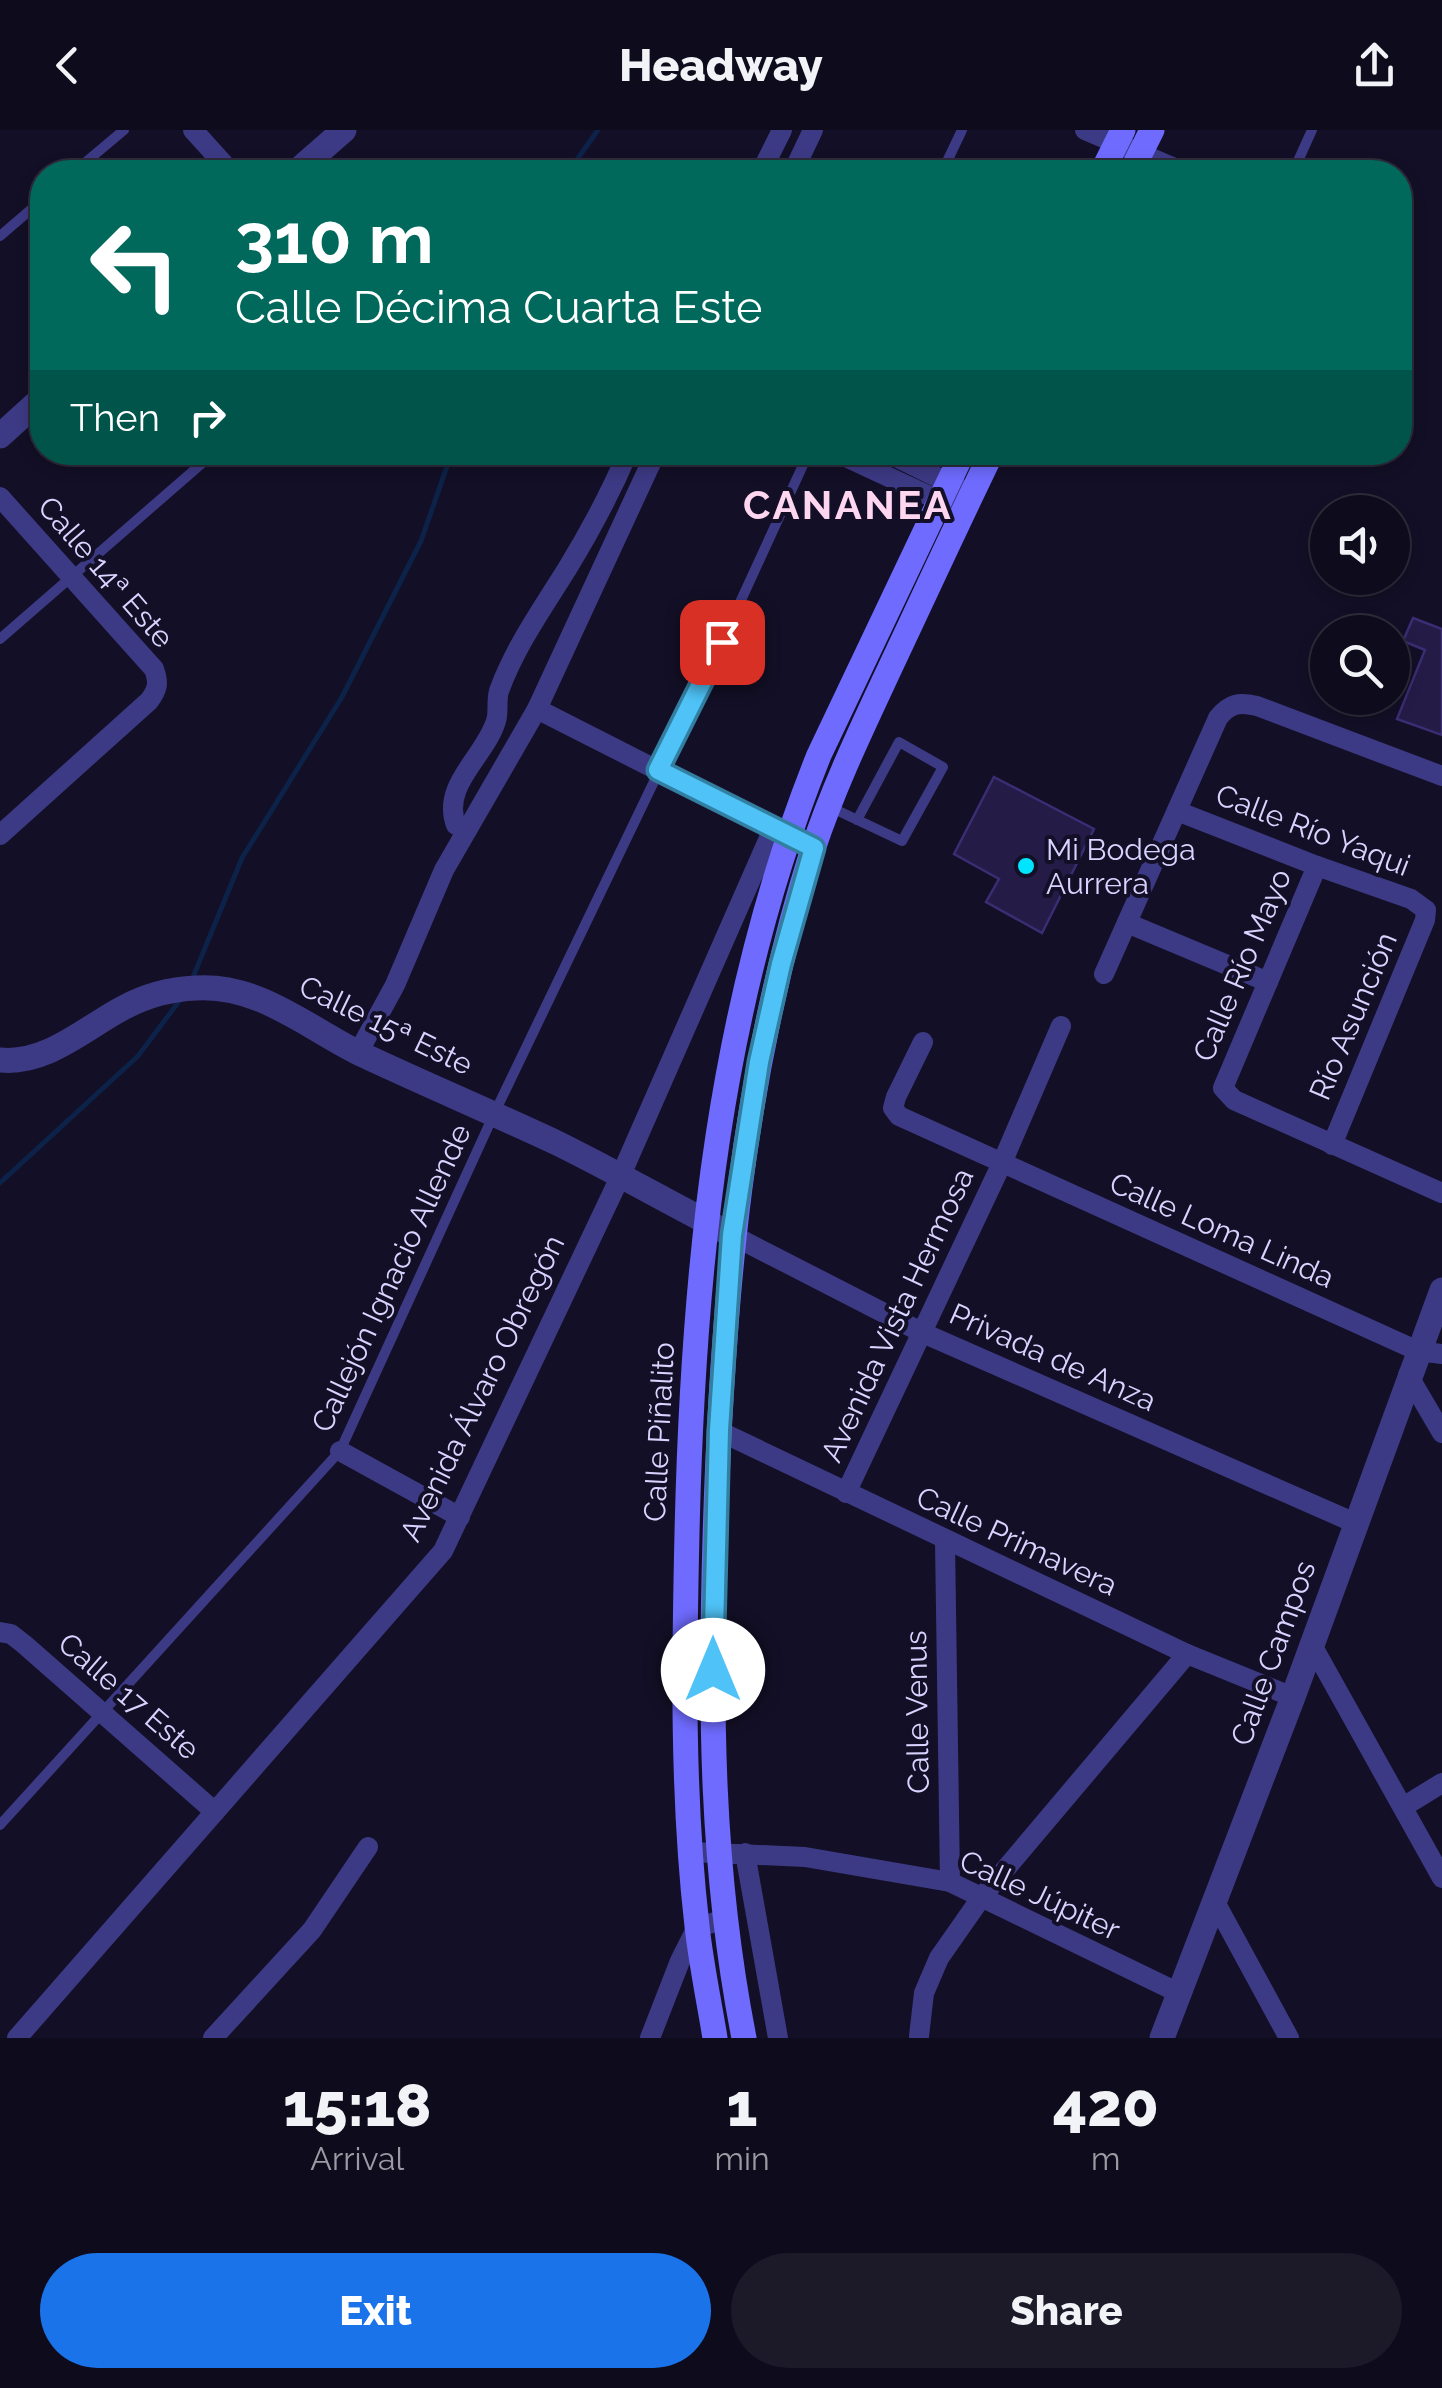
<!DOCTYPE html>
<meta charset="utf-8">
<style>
body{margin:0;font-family:Raleway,sans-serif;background:#1c1929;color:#f1f3f6;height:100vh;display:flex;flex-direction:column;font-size:38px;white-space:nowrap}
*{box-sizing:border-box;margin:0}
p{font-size:32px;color:#9b9ba3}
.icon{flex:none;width:55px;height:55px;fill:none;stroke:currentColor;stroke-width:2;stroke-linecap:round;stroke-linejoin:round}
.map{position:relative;height:1908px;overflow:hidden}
.sheet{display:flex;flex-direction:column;background:#0e0b1c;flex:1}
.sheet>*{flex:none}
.hud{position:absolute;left:30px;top:30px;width:1382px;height:305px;border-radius:40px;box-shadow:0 5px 15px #0003,0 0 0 2px #2e2b3b;background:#00695c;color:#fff;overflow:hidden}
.fabs{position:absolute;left:1310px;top:365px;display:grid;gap:20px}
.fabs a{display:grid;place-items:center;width:100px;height:100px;border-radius:50%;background:#0e0b1c;box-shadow:0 5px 15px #0003,0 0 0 2px #2e2b3b;font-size:50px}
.pin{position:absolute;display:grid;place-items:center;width:85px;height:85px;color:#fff;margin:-42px;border-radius:20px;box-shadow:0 5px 15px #0006}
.me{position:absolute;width:110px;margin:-55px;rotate:0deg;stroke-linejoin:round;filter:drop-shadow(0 0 8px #0008)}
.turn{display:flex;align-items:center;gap:35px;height:210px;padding:0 40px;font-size:45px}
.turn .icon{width:130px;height:130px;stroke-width:2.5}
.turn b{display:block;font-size:70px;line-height:85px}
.then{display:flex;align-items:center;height:95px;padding:0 40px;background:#0003;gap:20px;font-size:38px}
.eta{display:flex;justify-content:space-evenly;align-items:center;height:170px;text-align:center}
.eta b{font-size:60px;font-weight:800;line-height:70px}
.action{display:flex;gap:20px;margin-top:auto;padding:20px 40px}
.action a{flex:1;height:115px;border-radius:60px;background:#1a73e8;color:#fff;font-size:40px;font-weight:800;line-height:115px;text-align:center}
.action a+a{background:#1c1929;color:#f1f3f6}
header{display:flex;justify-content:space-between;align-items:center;height:130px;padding:0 40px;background:#0e0b1c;font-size:45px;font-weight:800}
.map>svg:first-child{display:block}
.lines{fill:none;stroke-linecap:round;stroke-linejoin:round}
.stream{stroke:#0c2248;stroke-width:5}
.building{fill:#241b47;stroke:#3b2d73;stroke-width:2.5}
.service{stroke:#3d3a85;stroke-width:10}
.minor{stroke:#3d3a85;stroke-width:20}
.tertiary{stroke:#3d3a85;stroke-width:25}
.secondary{stroke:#6f6bff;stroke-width:25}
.route-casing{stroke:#337fa1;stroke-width:25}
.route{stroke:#4fc3f7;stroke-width:18}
.poi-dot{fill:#00e5ff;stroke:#130f26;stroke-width:4}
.labels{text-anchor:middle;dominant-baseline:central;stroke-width:8;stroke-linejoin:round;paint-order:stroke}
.street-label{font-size:30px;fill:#d9d4ff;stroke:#130f26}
.poi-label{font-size:30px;fill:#d9d4ff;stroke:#130f26;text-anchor:start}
.district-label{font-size:40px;font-weight:bold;letter-spacing:2.5px;fill:#ffd6f0;stroke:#130f26}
</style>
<header><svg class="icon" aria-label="back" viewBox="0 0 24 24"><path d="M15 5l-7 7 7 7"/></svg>Headway<svg class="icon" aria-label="share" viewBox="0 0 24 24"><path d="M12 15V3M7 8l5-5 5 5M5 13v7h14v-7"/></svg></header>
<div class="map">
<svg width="1442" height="1908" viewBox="0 0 1442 1908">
<rect width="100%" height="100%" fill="#130f26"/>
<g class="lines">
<!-- stream -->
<g class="stream">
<path d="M568 42 598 0"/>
<path d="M191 852 242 728 342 567 421 411 452 322"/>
<path d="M0 1053 138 926 180 870"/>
</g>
</g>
<!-- building -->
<g class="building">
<path d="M1413 488 1442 499V605L1397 589 1425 520 1403 511Z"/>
<path d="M994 647 1094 699 1042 803 986 772 999 749 954 724Z"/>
</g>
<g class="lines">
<!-- service -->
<g class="service">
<path d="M74 42 124 0"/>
<path d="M942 42 962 0"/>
<path d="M1293 42 1312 0"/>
<path d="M0 106 42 70"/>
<path d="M0 509 215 322"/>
<path d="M830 677 902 711 943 637 899 612 857 690"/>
<path d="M0 1695 340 1321 494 984 737 479 809 322"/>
</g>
<!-- minor -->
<g class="minor">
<path d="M193 0 231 42"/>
<path d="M1085 0 1184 42"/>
<path d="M761 42 782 0"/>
<path d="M793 42 813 0"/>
<path d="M835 322 951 376"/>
<path d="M886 322 961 359"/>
<path d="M0 367 154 539C159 553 158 559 149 571L0 705"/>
<path d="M537 579 785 705"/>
<path d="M1177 681 1317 736 1411 769 1426 780 1425 790 1332 1015"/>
<path d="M467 700 456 695C441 655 485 627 496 591 499 582 496 571 499 561 515 517 542 479 567 439 589 403 611 362 628 322"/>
<path d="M1317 736 1223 958 1234 970 1442 1063"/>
<path d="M1127 793 1268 852"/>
<path d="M1104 844 1218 588C1230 573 1239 572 1257 576L1442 646"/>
<path d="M923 912 896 967 893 978 899 986 1418 1221 1442 1224"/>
<path d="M358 923 395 855 444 740 537 579 656 322"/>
<path d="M732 1105 923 1203 1355 1393"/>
<path d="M1408 1245 1442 1303"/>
<path d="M719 1301 1187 1524 1293 1567"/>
<path d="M340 1321 460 1387"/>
<path d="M846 1363 1002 1033 1061 896"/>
<path d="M945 1411 950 1752"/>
<path d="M0 1502 11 1504 25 1515 215 1682"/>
<path d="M1312 1515 1442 1748"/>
<path d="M1403 1677 1442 1653"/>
<path d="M691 1722 805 1727 950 1752 1179 1863"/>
<path d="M745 1723 778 1908"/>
<path d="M1214 1770 1289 1908"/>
<path d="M919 1906 924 1863 939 1828 981 1768 1187 1524"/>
<path d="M17 1908 443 1421 621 1045 773 699"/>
<path d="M213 1908 312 1800 368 1717"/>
<path d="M650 1908 680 1831 697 1797 723 1790"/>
</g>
<!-- tertiary -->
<g class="tertiary">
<path d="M296 42 344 0"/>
<path d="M0 306 42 268"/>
<path d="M0 930C46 935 85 898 123 878 145 866 172 859 196 858 260 854 309 899 363 925 427 955 493 983 557 1013 616 1042 673 1075 732 1105"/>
<path d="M1162 1908 1293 1567 1442 1160"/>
</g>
<!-- secondary -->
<g class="secondary">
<path d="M1102 42 1123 0"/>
<path d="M1131 42 1152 0"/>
<path d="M715 1908C709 1871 701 1833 697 1796 682 1666 684 1533 687 1403 693 1138 719 873 819 625L963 322"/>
<path d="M744 1908C711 1740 710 1579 715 1409 722 1171 741 947 813 719 834 656 862 598 890 538 924 466 957 394 992 322"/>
</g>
</g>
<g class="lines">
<!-- route casing -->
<g class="route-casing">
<path id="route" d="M713 1540 719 1300 732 1105 759 932 781 834 814 718 658 640 722 512"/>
</g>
<!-- route -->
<use href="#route" class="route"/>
</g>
<!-- markers -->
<circle class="poi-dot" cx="1026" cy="736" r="10"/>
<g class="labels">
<!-- street labels -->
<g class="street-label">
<text transform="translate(106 442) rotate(49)">Calle 14ª Este</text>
<text transform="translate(1313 700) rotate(21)">Calle Río Yaqui</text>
<text transform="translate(1242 835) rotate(-67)">Calle Río Mayo</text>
<text transform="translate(1353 886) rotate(-67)">Río Asunción</text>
<text transform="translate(386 895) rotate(26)">Calle 15ª Este</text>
<text transform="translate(1222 1100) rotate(24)">Calle Loma Linda</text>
<text transform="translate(391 1148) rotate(-65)">Callejón Ignacio Allende</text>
<text transform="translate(897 1185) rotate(-65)">Avenida Vista Hermosa</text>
<text transform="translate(1053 1227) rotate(24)">Privada de Anza</text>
<text transform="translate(482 1258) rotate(-64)">Avenida Álvaro Obregón</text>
<text transform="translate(659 1302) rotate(-87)">Calle Piñalito</text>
<text transform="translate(1017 1411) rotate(25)">Calle Primavera</text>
<text transform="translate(1273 1523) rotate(-70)">Calle Campos</text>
<text transform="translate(129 1566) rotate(41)">Calle 17 Este</text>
<text transform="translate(917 1582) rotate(-91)">Calle Venus</text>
<text transform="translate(1040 1765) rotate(25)">Calle Júpiter</text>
</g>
<!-- poi labels -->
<g class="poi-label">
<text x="1046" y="719">Mi Bodega<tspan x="1046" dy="34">Aurrera</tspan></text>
</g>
<!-- district labels -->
<g class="district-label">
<text x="848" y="374">CANANEA</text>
</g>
</g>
</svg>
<div class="fabs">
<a><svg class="icon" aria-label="sound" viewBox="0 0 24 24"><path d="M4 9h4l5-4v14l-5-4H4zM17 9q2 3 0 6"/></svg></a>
<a><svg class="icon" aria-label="search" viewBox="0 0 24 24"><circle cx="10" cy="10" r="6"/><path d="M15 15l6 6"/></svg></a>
</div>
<div class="pin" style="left:722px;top:512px;background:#d93025"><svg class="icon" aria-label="arrive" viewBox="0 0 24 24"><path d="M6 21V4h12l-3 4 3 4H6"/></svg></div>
<svg class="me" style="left:713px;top:1540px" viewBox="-20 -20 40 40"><circle r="19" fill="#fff"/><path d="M0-13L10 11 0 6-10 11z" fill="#4fc3f7"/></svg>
<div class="hud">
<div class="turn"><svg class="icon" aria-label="left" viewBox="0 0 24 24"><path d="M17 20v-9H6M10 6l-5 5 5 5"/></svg><div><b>310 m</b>Calle Décima Cuarta Este</div></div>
<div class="then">Then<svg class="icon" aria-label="right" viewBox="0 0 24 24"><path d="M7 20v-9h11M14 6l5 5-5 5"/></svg></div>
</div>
</div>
<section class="sheet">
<div class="eta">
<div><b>15:18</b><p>Arrival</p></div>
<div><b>1</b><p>min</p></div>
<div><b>420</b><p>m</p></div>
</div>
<div class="action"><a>Exit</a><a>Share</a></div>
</section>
